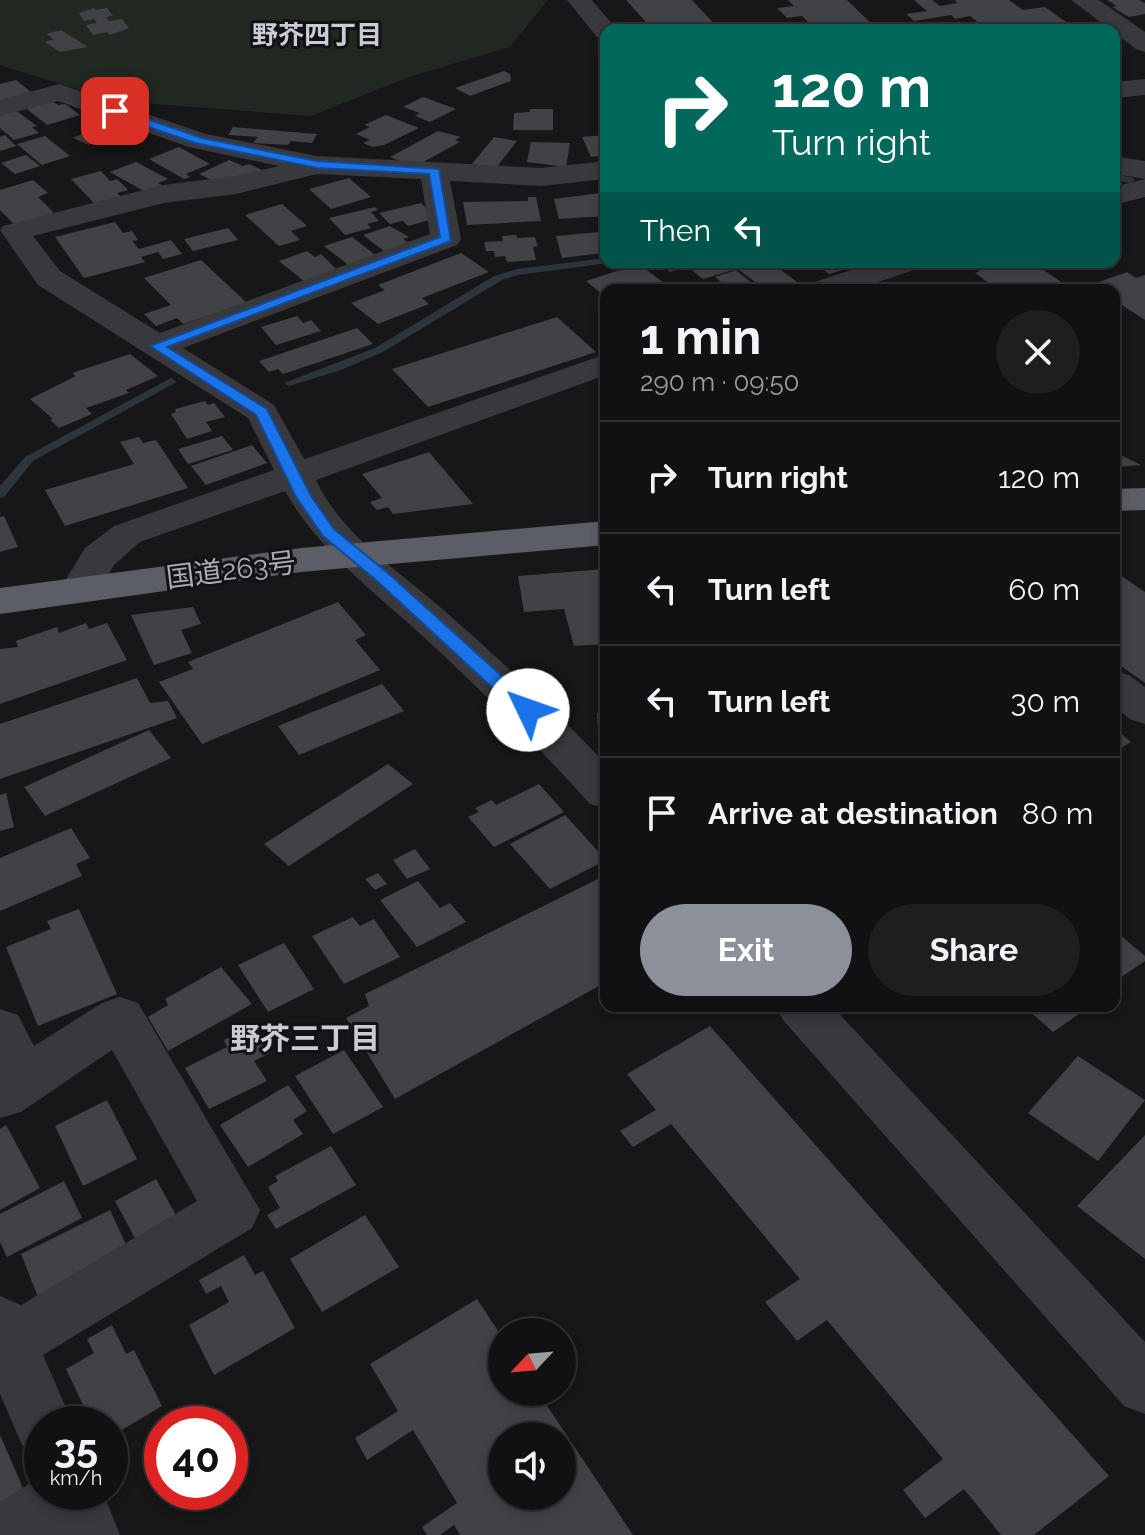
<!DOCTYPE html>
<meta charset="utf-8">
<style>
body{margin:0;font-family:Raleway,"Noto Sans JP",sans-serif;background:#1e1e20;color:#f1f3f6;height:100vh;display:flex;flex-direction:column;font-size:30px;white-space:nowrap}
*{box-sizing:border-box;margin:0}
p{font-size:26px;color:#9c9d9f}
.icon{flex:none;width:44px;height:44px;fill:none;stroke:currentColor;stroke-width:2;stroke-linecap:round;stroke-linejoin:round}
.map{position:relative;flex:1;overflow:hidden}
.side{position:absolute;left:600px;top:284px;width:520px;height:728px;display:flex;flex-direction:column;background:#111012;border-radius:16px;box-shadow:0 4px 12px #0003,0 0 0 2px #303032}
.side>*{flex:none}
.guide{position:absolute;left:600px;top:24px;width:520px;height:244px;border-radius:16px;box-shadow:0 4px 12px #0003,0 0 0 2px #303032;background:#00695c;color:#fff;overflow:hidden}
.needle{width:52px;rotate:244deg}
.buttons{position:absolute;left:488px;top:1318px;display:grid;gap:16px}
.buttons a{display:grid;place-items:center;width:88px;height:88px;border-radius:50%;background:#111012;box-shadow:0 4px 12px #0003,0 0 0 2px #303032;font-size:40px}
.speed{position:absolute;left:24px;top:1406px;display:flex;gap:16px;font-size:40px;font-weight:700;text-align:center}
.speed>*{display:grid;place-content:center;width:104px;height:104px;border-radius:50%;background:#111012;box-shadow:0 4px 12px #0003,0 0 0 2px #303032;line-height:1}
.speed small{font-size:20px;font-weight:400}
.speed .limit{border:12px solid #d22;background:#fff;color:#111}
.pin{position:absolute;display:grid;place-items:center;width:68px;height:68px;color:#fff;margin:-34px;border-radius:16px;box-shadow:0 4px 12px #0006}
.me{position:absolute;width:88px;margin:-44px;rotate:312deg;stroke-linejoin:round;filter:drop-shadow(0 0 6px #0008)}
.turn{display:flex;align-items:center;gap:28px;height:168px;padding:0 40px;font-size:36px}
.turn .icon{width:104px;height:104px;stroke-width:2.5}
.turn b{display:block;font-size:56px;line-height:68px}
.then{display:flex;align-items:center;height:76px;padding:0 40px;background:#0003;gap:16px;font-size:30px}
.round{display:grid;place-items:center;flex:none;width:84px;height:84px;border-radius:42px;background:#1e1e20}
.overview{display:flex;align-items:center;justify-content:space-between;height:136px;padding:0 40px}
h1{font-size:48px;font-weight:700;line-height:60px}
.primary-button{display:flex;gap:16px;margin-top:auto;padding:16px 40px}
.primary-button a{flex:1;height:92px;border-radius:48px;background:#8c9099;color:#fff;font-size:32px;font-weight:700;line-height:92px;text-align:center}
.primary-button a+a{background:#1e1e20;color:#f1f3f6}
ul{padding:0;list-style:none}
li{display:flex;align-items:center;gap:24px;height:112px;padding:0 40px;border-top:2px solid #303032}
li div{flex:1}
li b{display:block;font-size:30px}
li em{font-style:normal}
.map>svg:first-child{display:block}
.green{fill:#212822}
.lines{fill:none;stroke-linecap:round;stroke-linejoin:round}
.stream{fill:#2d353c;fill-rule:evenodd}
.building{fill:#414245;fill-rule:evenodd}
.minor{fill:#38383d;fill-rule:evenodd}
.tertiary{fill:#38383d;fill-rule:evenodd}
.trunk{fill:#5c5e65;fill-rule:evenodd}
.route{fill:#1a73e8;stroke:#114b97;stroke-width:2}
.labels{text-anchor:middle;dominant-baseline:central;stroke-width:6;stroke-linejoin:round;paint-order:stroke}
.far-neighbourhood-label{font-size:26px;font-weight:bold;fill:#caccd4;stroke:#121113}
.street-label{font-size:28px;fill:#a9adb8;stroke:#121113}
.neighbourhood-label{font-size:30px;font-weight:bold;fill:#caccd4;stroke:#121113}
</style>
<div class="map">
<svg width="1145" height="1535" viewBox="0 0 1145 1535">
<rect width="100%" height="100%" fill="#171618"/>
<!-- green -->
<path class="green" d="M0 0H548L510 47 409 77 311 116 115 101 0 65Z"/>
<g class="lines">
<!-- stream -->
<g class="stream">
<path d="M1114 174 1133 178 1135 180 1130 183 1114 180Z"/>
<path d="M606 258V262L609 263 518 275 502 280 383 352 341 370 293 385 289 386 284 383 375 348 494 276 517 269Z"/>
<path d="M171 378 176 381 175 383 33 461 4 497 0 498V486L25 457Z"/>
</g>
</g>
<!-- building -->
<g class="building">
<path d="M626 0H692L720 30H653Z"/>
<path d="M788 0H847L878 30H816L802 16 787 18 777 8 794 6Z"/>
<path d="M914 0H932L940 6 958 3 954 0H1009L1023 10 1045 7 1077 30H988L970 16 955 19 951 15 914 21 906 14 927 11Z"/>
<path d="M1107 0H1139L1145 3V14L1129 17 1112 7 1117 6Z"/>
<path d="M94 8 96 10 107 8 113 16 106 17 109 21 122 19 129 28 110 35 107 32 93 35 86 25 97 23 94 19 84 21 79 13Z"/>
<path d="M61 30 88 47 60 52 45 42 54 39 46 34Z"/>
<path d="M504 71 510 74 511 81 470 96 455 88Z"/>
<path d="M16 80 31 92 0 101V84Z"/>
<path d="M423 97 456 109 430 122 415 116 420 113 403 107Z"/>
<path d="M52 101 58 105 65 104 80 115 47 125 27 109Z"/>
<path d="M530 109H553V130H513L514 113 530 112Z"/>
<path d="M15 110 37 126 32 127 39 133 14 140 0 128V114Z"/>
<path d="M386 115 419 128 384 145 373 147 363 143 370 140 356 134 370 127 364 125Z"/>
<path d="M106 123 123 130 89 145 73 138Z"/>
<path d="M233 127 317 134 312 143 291 141 288 145 253 143 258 137 228 135Z"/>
<path d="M438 131 461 137 455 140 460 142 414 167 390 157Z"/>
<path d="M5 135 16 146 0 151V137Z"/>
<path d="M606 135V155L591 157 582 137Z"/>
<path d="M45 136 70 156 42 165 17 144Z"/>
<path d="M494 137 517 141 496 168 472 164Z"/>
<path d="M531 142 570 143 566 167 527 162Z"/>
<path d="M179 147 210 164 186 174 190 177 184 179 149 159Z"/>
<path d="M26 155 40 166 15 174 1 163Z"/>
<path d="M229 160 243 166 249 164 269 173 217 183 199 174Z"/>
<path d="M136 162 168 179 158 183 165 187 149 194 110 172Z"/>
<path d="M101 171 110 181 117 179 128 190 117 193 121 197 95 204 71 179Z"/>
<path d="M349 178 371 197 331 209 309 189Z"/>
<path d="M33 180 48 193 38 197 54 213 15 225 0 210V190Z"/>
<path d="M601 193 602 196H606V216L559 219 554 199Z"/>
<path d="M528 197H536L541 221 467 225 463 202 528 201Z"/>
<path d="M421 203 437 218 408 226 403 221 390 224 379 213Z"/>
<path d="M282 204 307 226 291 231 300 240 279 246 245 215Z"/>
<path d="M375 207 378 210 371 212 379 221 367 224 371 228 345 235 329 218Z"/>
<path d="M115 222 123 233 132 231 138 240 132 241 139 249 171 240 182 254 163 259 158 252 141 257 145 262 84 278 55 237Z"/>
<path d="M390 226 409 237 403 239 413 247 389 255 363 235Z"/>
<path d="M228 228 238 240 193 251 184 239Z"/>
<path d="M600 232 603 253 562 258 556 236Z"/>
<path d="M516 235 517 238 535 237 538 246 533 247 536 260 507 262 505 256 495 257 494 251H486L484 242 503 241 502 236Z"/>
<path d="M352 237 382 260 351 267 324 246Z"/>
<path d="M307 251 315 257 321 254 341 274 310 286 279 261Z"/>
<path d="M461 253 489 272 422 298 429 304 378 324 351 303 385 290 378 285Z"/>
<path d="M201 260 247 303 183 324 177 318 156 326 144 314 171 305 144 278Z"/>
<path d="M659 262H679L686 267 670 272Z"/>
<path d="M690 262H757V263L703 279 684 264Z"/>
<path d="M764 262H770L804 287 794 290H766L739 270Z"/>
<path d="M814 262H865L866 263 829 274Z"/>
<path d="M1002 262H1032L1073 290H999L975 273 980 271 973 267 981 264 986 267Z"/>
<path d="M639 264 673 290H606V297L586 281Z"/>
<path d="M736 270 754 285 731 290 715 277Z"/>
<path d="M1127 272 1136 278 1145 275V320L1114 300V290H1090L1085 287Z"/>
<path d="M297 316 303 323 311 320 321 331 276 345 261 327Z"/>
<path d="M557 317 596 352 428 407 392 369Z"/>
<path d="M357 328 373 344 283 374 278 369 269 372 259 361Z"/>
<path d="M130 354 158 376 126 390 129 393 86 408 92 414 59 428 50 420 53 419 30 399 76 376 72 373Z"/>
<path d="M205 401 208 405 214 403 225 417 206 422 212 431 187 439 171 414 176 412 175 409Z"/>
<path d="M222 436 233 450 188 464 178 449Z"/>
<path d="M139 437 143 443 156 440 188 488 65 526 45 490 134 464 120 442Z"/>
<path d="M252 445 267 463 206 485 191 466Z"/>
<path d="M429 452 473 504 393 514 388 507 377 510 370 502 382 498 362 474Z"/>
<path d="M1114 452 1141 465 1114 467Z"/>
<path d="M4 516 18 547 0 552V517Z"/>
<path d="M606 569V644L574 646 564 609 524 612 518 576Z"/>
<path d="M1117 573 1145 592V683L1114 661V574Z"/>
<path d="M338 602 366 635 355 640 380 670 202 744 159 682 193 669 188 662Z"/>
<path d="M193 607 201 624 181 630 192 653 154 665 131 615Z"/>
<path d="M86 623 89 629 107 623 127 660 0 704V649L18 647 16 641 57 627 59 633Z"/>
<path d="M137 678 150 703 168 701 177 718 0 779V724Z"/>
<path d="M382 684 404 711 299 755 278 726Z"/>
<path d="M597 713H606V730H598Z"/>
<path d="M1114 728 1131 742 1114 752Z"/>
<path d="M149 730 171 758 45 816 24 787Z"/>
<path d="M388 764 413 784 289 866 264 844Z"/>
<path d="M539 784 564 812 494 847 468 817 479 812 475 808 492 800 496 805Z"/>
<path d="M6 793 14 827 0 831V795Z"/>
<path d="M565 815 606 860 550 889 510 844Z"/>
<path d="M71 828 90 858 76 864 82 876 0 911V858Z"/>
<path d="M415 849 430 869 407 879 393 860Z"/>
<path d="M378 873 387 884 375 890 365 879Z"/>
<path d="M598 879 606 881V982L395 1099 346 1018 369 1006 365 994Z"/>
<path d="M418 881 440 908 450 903 466 922 417 947 380 900Z"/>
<path d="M79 909 117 994 38 1026 6 947 51 929 47 921Z"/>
<path d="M353 917 360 926 374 919 400 957 344 984 312 936Z"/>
<path d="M1114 930 1145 956V961L1114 982Z"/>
<path d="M284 943 314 989 268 1012 238 965Z"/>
<path d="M221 967 252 1004 168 1051 148 1017 168 1005 165 999Z"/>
<path d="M1024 1006H1077L1083 1011 1053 1032Z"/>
<path d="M253 1026 270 1053 254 1061 267 1081 209 1109 185 1068 227 1047 224 1040Z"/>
<path d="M710 1026 1109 1476 1034 1535H1001L964 1489 925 1518 903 1490 943 1459 827 1320 797 1341 765 1302 800 1279 671 1124 633 1147 620 1131 656 1110 627 1074Z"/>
<path d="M344 1050 383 1107 333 1134 295 1076Z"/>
<path d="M1078 1056 1145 1100 1098 1161 1028 1113Z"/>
<path d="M288 1085 307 1111 293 1120 303 1134 248 1167 220 1125Z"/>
<path d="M107 1100 137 1159 83 1186 55 1126Z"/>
<path d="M6 1125 40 1188 0 1210V1129Z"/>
<path d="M1145 1135V1259L1077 1206Z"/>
<path d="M331 1146 356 1185 276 1229 267 1215 280 1208 268 1187 278 1181 275 1176Z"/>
<path d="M156 1179 178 1219 137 1242 115 1201Z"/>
<path d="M64 1181 82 1218 7 1257 0 1242V1214Z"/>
<path d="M110 1210 129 1251 38 1297 21 1254Z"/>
<path d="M365 1215 399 1267 322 1312 290 1259Z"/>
<path d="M244 1255 255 1275 263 1271 295 1328 214 1375 189 1325 229 1302 221 1286 206 1294 199 1280Z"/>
<path d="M477 1299 502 1337V1392H538L633 1535H460L454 1525 440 1535H427L422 1527 457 1503 413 1430 367 1460 355 1438 398 1411 370 1364ZM502 1436H562V1496H502Z"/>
<path d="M112 1325 126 1354 134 1350 162 1406 110 1437V1424H92L66 1369 94 1353 87 1339Z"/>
<path d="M0 1435 26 1495 0 1511Z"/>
</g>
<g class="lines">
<!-- minor -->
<g class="minor">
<path d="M567 0H592L617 30H606V40L597 37Z"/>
<path d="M1071 0H1099L1145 32V52L1136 49Z"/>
<path d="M1145 79V95L1114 98V82Z"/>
<path d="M59 84 206 134 317 156 541 168 606 161V179L541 186 450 181 461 239 457 245 183 348 274 405 313 475 308 483 140 542 114 565 94 598 80 602 66 598 60 589 85 548 114 526 274 470 248 418 38 285 0 230 3 226 163 185 236 176 279 166 189 147 58 101 0 116V100ZM317 174 421 179 430 234 160 333 60 271 33 236 164 203 236 194Z"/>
<path d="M1114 156 1145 161V179L1114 174Z"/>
<path d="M1114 671 1129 675 1145 687V724L1130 719 1114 707Z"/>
<path d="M120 997 138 1003 260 1210 252 1228 43 1355 73 1424H42V1454L22 1445 0 1394V1296L21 1305 197 1201 112 1050 21 1112 0 1118V1009L18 1015 34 1046 102 1003Z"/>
<path d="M42 1476V1492H103L120 1535H0V1502Z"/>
</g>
<!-- tertiary -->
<g class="tertiary">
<path d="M1145 179V197L1114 205V187Z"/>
<path d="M875 262H922L917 269 854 290H807L812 283Z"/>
<path d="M606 354V375L316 480C342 535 395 568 440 607 497 657 554 709 606 764V808L590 804C538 746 483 692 427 640 371 588 310 546 277 475L282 467Z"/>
<path d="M776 1006H832L1145 1342V1414L1124 1406 783 1020Z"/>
</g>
<!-- trunk -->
<g class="trunk">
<path d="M1145 488V510L1114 511V489Z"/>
<path d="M606 521V545L301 572 0 614V588L301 548Z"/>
</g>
</g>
<!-- route -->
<path class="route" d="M115 108 202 138 317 161 439 169 451 241 167 347 267 409 311 496 334 529 389 574 535 706 537 710 535 715H522L377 581 323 536 296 497 256 415 150 346 440 237 429 174 317 168 195 143 111 114 109 111Z"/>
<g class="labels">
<!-- far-neighbourhood labels -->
<g class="far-neighbourhood-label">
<text x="317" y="35">野芥四丁目</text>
</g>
<!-- street labels -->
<g class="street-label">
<text transform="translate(231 570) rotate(-7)">国道263号</text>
</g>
<!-- neighbourhood labels -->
<g class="neighbourhood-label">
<text x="305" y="1038">野芥三丁目</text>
</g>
</g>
</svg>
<div class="buttons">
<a><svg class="needle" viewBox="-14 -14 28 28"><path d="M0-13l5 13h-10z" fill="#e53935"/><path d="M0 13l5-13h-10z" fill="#9c9d9f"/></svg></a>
<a><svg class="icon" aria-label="sound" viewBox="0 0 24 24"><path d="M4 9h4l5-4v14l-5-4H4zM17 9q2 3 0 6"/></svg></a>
</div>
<div class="speed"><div>35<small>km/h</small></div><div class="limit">40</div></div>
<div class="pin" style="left:115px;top:111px;background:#d93025"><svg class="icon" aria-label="arrive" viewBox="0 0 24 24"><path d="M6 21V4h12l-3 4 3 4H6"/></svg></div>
<svg class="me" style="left:528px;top:710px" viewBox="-20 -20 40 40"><circle r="19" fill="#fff"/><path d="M0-13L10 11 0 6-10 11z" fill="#1a73e8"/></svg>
<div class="guide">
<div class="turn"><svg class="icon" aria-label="right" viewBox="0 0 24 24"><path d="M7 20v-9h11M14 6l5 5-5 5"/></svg><div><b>120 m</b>Turn right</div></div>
<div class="then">Then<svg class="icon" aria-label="left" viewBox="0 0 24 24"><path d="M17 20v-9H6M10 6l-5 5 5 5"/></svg></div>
</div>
<section class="side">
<div class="overview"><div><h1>1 min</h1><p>290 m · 09:50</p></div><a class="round"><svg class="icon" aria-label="close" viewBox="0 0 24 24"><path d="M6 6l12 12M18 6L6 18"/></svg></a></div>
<ul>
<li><svg class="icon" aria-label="right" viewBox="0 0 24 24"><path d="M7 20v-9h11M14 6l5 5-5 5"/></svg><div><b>Turn right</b></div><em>120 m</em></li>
<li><svg class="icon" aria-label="left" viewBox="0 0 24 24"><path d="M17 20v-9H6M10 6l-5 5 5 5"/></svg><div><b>Turn left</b></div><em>60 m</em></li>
<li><svg class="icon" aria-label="left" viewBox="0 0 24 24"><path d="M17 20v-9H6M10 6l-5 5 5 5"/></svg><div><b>Turn left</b></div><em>30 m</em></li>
<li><svg class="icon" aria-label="arrive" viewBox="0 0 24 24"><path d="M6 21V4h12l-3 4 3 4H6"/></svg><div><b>Arrive at destination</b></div><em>80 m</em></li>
</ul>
<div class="primary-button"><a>Exit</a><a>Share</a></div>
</section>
</div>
